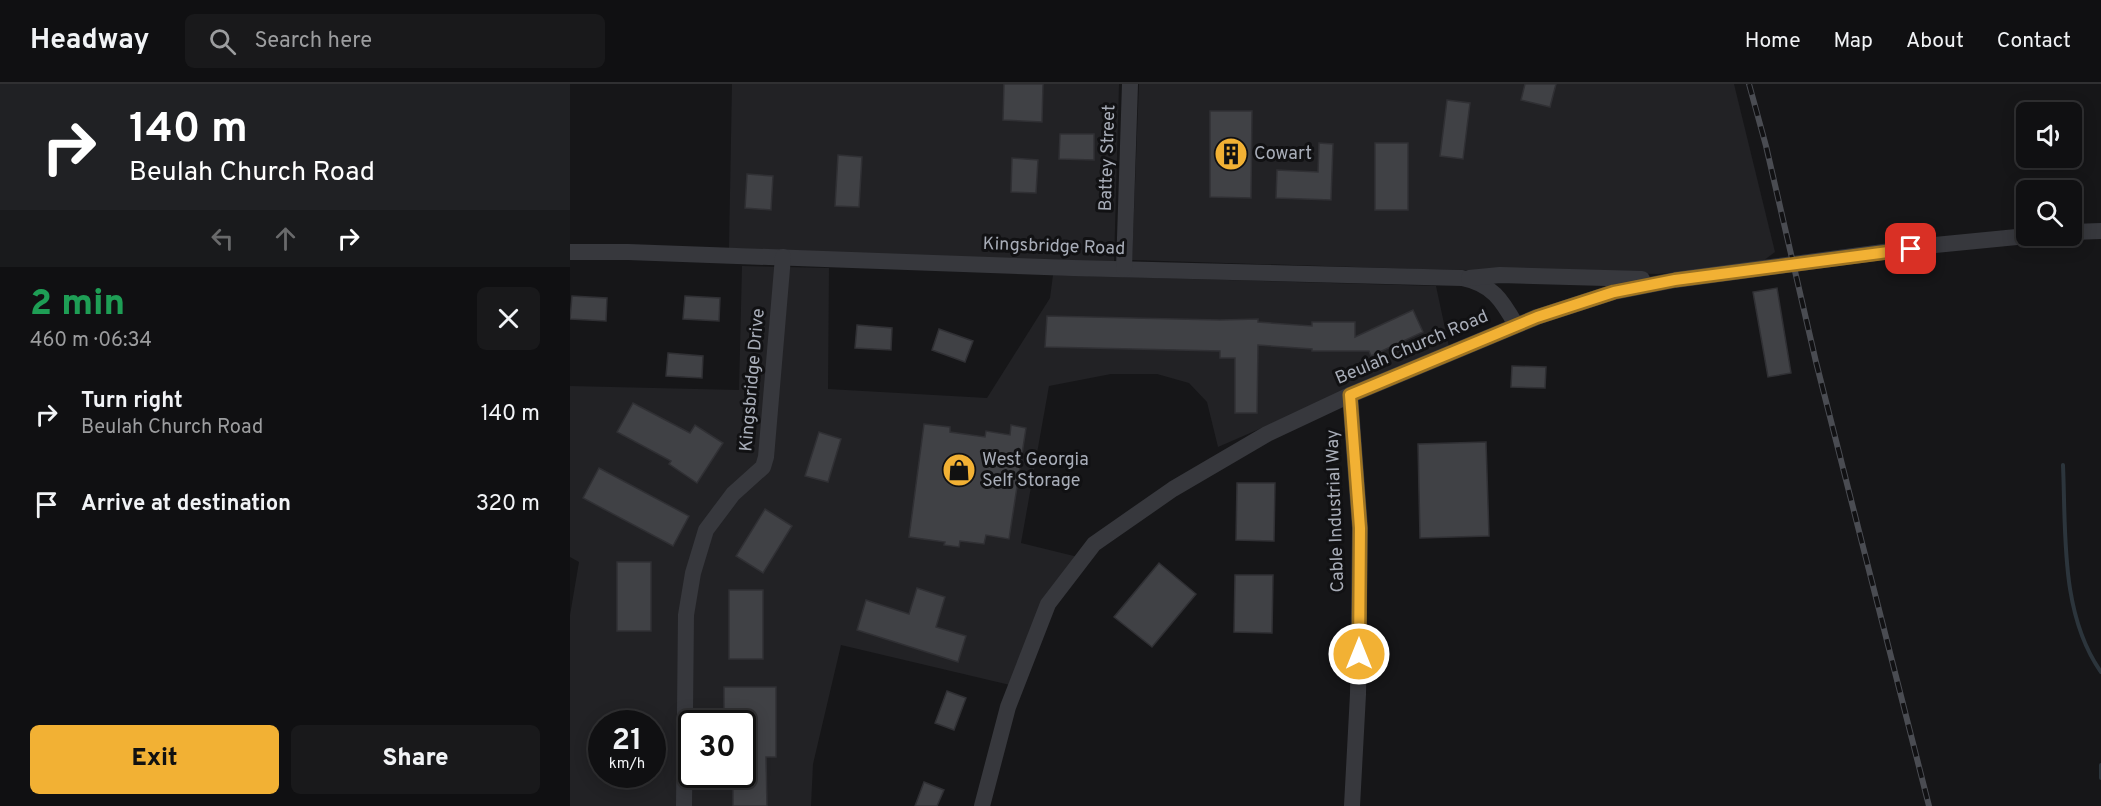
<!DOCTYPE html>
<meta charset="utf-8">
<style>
body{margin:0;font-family:Overpass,sans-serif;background:#19191b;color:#f1f3f6;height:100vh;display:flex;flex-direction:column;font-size:22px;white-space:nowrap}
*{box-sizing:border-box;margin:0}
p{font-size:20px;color:#9c9d9f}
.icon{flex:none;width:33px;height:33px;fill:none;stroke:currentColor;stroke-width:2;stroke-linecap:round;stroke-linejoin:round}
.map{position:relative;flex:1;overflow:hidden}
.drawer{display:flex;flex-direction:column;background:#101012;width:570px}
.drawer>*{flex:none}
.guide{background:#202124;color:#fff;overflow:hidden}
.tools{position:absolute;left:1446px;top:18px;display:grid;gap:12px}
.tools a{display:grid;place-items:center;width:66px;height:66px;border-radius:9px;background:#101012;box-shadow:0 3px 15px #0003,0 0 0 2px #303032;font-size:30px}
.speed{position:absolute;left:18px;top:626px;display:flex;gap:12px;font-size:30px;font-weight:700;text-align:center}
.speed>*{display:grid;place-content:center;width:78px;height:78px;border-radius:50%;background:#101012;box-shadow:0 3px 15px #0003,0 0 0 2px #303032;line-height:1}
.speed small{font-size:15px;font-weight:400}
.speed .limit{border:3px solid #111;border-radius:9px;background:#fff;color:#111}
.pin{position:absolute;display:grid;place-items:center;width:51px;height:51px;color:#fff;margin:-26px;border-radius:12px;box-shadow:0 3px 9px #0006}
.me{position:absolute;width:66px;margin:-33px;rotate:0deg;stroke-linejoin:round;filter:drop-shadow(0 0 4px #0008)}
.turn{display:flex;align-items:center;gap:21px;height:126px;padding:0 30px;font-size:27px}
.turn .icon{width:78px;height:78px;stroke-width:2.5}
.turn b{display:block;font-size:42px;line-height:51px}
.lanes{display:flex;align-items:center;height:57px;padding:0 30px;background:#0003;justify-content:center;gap:30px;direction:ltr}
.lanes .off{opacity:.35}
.round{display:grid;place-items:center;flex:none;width:63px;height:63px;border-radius:9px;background:#19191b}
.head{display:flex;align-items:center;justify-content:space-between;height:102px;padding:0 30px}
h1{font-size:36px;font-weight:800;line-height:45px;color:#1e9e55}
.primary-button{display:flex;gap:12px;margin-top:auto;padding:12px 30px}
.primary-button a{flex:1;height:69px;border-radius:9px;background:#f2b134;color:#111;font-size:24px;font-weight:800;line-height:69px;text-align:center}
.primary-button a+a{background:#19191b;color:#f1f3f6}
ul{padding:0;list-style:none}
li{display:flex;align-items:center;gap:18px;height:90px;padding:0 30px}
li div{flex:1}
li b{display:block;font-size:22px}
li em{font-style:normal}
header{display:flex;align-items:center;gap:36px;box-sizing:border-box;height:84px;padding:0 30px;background:#101012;border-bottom:2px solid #303032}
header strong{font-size:28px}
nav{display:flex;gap:33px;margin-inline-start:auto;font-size:21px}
.search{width:420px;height:54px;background:#19191b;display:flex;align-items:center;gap:15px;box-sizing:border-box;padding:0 21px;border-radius:9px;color:#9c9d9f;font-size:22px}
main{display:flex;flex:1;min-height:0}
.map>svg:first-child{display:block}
.built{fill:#222225;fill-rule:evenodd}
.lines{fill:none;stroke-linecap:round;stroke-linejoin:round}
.stream{stroke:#2c353c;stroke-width:4}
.building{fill:#404145;stroke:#303034;stroke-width:1.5}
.minor{stroke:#37383d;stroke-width:16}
.rail-casing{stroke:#4a4c52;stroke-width:6}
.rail{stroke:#111113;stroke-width:4;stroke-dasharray:11;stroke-linecap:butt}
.route-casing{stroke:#9d7322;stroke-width:15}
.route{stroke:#f2b134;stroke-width:10}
.labels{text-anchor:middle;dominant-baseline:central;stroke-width:6;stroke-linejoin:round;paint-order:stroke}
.poi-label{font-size:18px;fill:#a8adb8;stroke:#111113;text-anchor:start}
.street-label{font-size:18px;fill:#a8adb8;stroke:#111113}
</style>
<header>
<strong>Headway</strong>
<div class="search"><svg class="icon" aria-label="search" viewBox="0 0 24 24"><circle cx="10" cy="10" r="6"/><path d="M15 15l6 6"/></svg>Search here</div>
<nav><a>Home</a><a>Map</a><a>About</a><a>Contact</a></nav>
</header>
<main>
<section class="drawer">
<div class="guide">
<div class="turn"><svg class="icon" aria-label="right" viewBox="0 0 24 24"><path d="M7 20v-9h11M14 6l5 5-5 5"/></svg><div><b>140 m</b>Beulah Church Road</div></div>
<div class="lanes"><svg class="icon off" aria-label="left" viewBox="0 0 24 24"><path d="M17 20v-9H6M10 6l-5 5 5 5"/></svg><svg class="icon off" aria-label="ahead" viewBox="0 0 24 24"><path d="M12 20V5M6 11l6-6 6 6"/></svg><svg class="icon" aria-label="right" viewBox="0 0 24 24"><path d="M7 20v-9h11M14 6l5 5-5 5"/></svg></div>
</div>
<div class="head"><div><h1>2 min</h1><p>460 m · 06:34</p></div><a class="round"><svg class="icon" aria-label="close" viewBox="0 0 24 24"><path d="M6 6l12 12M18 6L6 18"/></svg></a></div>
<ul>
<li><svg class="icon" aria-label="right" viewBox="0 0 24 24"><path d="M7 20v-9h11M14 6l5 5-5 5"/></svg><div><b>Turn right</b><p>Beulah Church Road</p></div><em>140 m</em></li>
<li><svg class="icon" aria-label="arrive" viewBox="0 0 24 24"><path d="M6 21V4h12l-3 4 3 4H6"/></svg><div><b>Arrive at destination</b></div><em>320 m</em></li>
</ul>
<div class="primary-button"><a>Exit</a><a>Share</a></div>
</section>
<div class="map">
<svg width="1531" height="722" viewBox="0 0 1531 722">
<rect width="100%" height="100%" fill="#161618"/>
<!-- built -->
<g class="built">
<path d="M162 0H549L544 180 159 164Z"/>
<path d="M569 0H1164L1205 168 1189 180 1088 190 847 185 562 176Z"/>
<path d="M172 182 259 184 258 305 417 314 480 214 483 191 866 202 879 263 648 363 637 318 619 299 587 290H541L479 302 451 459 508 473 440 601 271 561 243 680 241 722H0V531L9 478 0 473V302L169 306ZM32 639H82V690H32ZM122 639H172V690H122Z"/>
</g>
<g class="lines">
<!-- stream -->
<g class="stream">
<path d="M1493 381C1496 448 1490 530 1531 588"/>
<path d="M1531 681V694"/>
</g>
</g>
<!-- building -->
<g class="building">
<path d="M434 0H473L472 38 433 36Z"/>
<path d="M955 0H986L980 23 951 16Z"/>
<path d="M877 16 900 19 893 75 870 72Z"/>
<path d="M640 27H682L681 114 640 113Z"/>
<path d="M490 50H524V76L489 75Z"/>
<path d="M749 59 763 60 761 116 706 114 707 86 748 88Z"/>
<rect x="805" y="59" width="33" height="67"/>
<path d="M268 71 292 73 289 123 265 122Z"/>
<path d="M442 74 468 76 466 109 441 108Z"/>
<path d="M177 90 203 92 201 126 175 124Z"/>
<path d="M1207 204 1221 289 1198 293 1183 208Z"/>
<path d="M2 212 37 214 36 237 0 235Z"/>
<path d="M115 212 150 214 149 237 113 235Z"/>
<path d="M843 226 853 248 801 272 799 267H742V265L688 261 687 329H665V274H650V267L475 263 477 232 650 236 688 235V238L742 242V238H785V253Z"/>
<path d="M287 241 322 244 321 266 285 264Z"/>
<path d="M369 245 403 257 395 278 362 266Z"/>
<path d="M98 269 133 272 132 294 96 292Z"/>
<path d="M942 282 976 283 975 304 941 303Z"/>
<path d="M63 319 120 349 125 341 153 359 127 399 99 380 101 377 47 348Z"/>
<path d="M354 340 380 343V348L415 353 416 347 440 351 441 341 456 344 439 455 416 451 414 460 390 457 389 463 374 461 375 458 339 453Z"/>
<path d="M249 348 271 355 258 398 235 392Z"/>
<path d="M916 358 919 452 850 454 848 360Z"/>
<path d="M29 384 119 432 103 462 13 414Z"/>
<path d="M667 399H705L704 457 666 456Z"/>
<path d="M195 425 222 442 193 489 166 472Z"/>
<rect x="47" y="478" width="34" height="69"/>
<path d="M589 479 626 510 582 563 544 533Z"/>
<path d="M665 491H703L702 549 664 548Z"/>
<path d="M347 504 375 513 366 543 396 552 388 578 287 546 296 516 339 530Z"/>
<rect x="159" y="506" width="34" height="69"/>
<path d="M154 603H206V673H196L197 722H163V690H172V639H154Z"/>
<path d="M377 607 396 614 384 646 365 639Z"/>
<path d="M354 698 374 706 367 722H345Z"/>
</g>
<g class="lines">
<!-- minor -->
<g class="minor">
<path d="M1502 148 1531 147"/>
<path d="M0 168H58L503 184 892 194C922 200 932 216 946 241"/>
<path d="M554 185 560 0"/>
<path d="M899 194 930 191 1072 195"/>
<path d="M780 311 790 444 788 610 782 722"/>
<path d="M114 722 116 531 123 489 136 446 163 410 193 383 196 373 213 173"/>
<path d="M412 722 438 623 478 520 524 460 603 405 697 350 780 311 967 233 1044 208 1105 196 1365 161 1457 152"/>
</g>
<!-- rail casing -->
<g class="rail-casing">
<path id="rail" d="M1179 0 1196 62 1246 278 1359 722"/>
</g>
<!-- rail -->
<use href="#rail" class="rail"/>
</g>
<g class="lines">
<!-- route casing -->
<g class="route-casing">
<path id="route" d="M789 570 790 444 780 311 967 233 1044 208 1105 196 1341 165"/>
</g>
<!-- route -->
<use href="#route" class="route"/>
</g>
<!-- icons -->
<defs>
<g id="building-disc" transform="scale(1.725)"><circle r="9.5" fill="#f2b134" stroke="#111113"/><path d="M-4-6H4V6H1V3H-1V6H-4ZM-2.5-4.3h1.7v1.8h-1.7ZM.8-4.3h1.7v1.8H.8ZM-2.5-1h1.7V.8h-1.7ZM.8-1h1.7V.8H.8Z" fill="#111"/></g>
<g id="shop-disc" transform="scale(1.725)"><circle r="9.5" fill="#f2b134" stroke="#111113"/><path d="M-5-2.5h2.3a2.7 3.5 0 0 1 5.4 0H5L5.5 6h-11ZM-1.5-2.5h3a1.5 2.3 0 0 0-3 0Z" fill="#111"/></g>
</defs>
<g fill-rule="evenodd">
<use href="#building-disc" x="661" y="70"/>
<use href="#shop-disc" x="389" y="386"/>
</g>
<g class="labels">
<!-- poi labels -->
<g class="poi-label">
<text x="684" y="70">Cowart</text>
<text x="412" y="376">West Georgia<tspan x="412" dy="21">Self Storage</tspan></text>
</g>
<!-- street labels -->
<g class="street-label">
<text transform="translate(538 74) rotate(-88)">Battey Street</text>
<text transform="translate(484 163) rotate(2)">Kingsbridge Road</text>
<text transform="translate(842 264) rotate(-23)">Beulah Church Road</text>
<text transform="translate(183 296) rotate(-85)">Kingsbridge Drive</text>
<text transform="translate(766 427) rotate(-92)">Cable Industrial Way</text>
</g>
</g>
</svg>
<div class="tools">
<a><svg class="icon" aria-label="sound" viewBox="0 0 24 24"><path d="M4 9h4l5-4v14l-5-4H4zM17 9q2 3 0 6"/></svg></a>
<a><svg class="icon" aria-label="search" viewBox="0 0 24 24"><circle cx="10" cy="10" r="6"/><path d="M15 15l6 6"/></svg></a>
</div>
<div class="speed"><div>21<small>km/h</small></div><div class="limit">30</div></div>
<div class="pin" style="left:1341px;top:165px;background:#d93025"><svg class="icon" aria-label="arrive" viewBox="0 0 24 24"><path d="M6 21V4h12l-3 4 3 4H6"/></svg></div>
<svg class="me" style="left:789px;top:570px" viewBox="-20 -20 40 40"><circle r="17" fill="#f2b134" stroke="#fff" stroke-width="3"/><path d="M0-11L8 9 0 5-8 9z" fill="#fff"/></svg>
</div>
</main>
